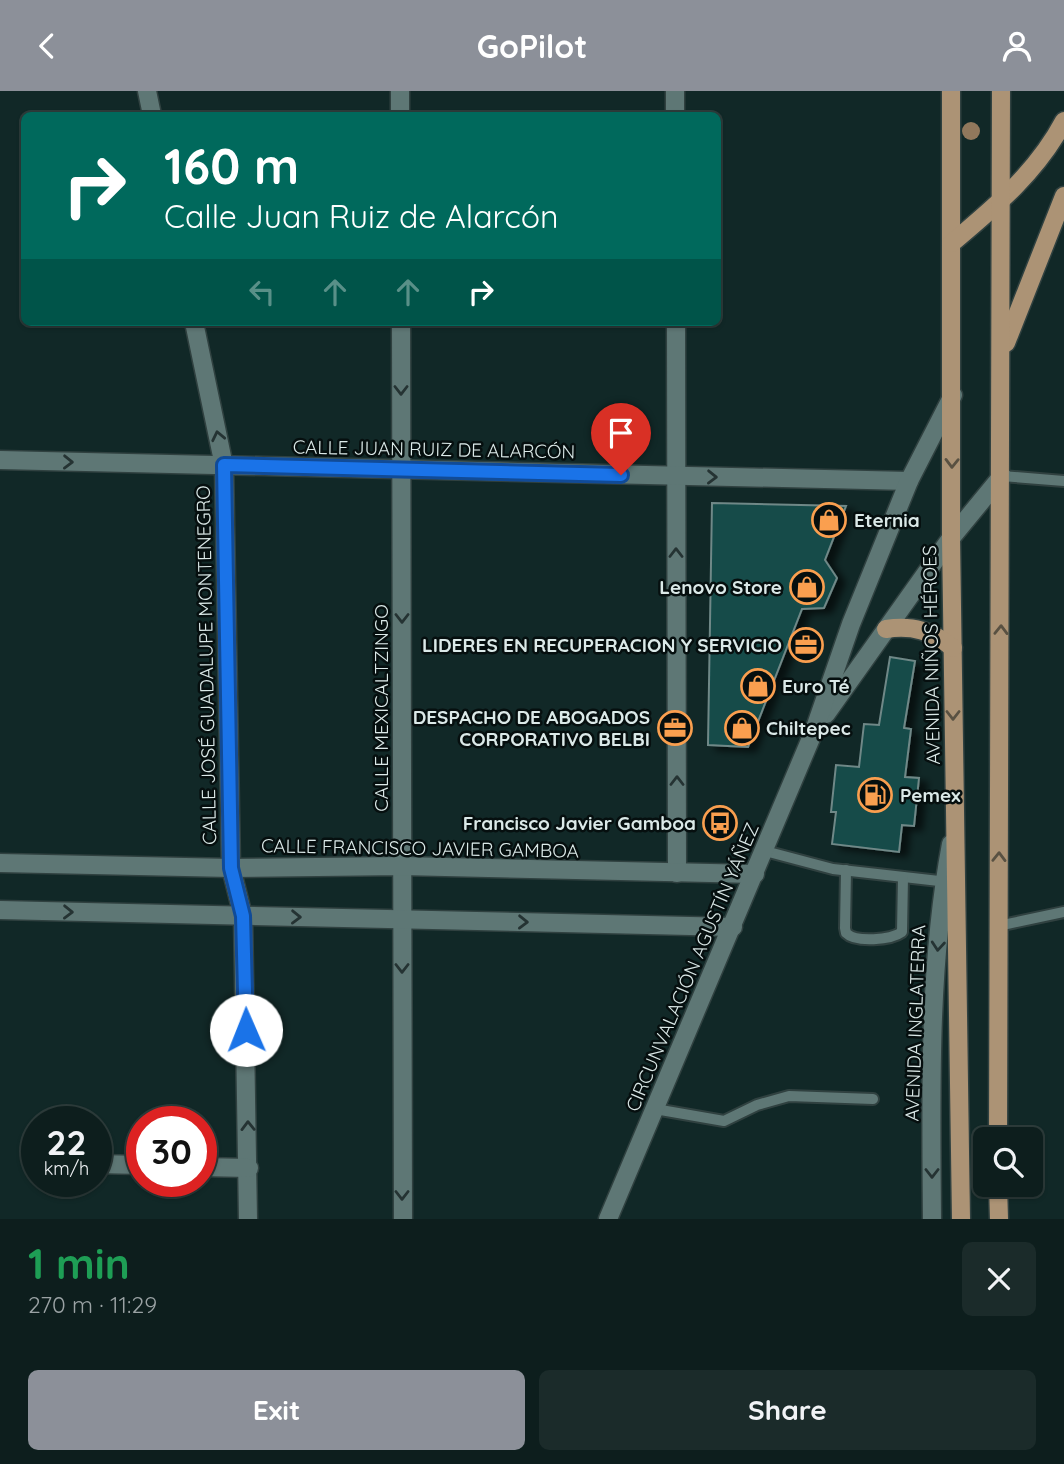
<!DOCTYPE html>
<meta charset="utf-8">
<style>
body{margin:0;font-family:Quicksand,sans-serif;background:#1b2b2a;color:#f1f3f6;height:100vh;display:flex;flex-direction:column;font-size:26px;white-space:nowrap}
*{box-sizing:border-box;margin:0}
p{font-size:23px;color:#9aa2a4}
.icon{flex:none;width:38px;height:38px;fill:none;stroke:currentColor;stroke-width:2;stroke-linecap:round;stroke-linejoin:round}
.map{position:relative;height:1128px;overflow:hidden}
.drawer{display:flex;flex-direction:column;background:#0d1e1d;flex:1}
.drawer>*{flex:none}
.top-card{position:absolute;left:21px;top:21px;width:700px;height:214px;border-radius:10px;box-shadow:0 2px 5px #0004,0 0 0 2px #2d3c3b;background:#00695c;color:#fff;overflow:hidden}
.controls{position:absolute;left:973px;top:1036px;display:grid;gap:14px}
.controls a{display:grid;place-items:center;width:70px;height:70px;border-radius:10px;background:#0d1e1d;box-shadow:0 2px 5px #0004,0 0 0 2px #2d3c3b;font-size:35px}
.speed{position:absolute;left:21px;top:1015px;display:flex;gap:14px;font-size:35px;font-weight:700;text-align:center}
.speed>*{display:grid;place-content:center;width:91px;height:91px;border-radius:50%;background:#0d1e1d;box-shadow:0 2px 5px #0004,0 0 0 2px #2d3c3b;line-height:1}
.speed small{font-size:18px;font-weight:400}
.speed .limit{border:10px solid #d22;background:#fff;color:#111}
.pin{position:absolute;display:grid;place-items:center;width:60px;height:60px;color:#fff;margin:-72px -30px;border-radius:50% 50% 50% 0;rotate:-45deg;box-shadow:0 0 7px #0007}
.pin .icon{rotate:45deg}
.me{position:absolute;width:77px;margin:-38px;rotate:359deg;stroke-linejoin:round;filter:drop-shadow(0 0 5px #0008)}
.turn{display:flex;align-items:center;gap:24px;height:147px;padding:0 28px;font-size:32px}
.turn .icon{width:91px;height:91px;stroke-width:2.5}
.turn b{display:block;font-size:49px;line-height:60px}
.lanes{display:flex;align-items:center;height:66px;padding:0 28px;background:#0003;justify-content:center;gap:35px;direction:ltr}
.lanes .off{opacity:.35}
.round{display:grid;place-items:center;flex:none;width:74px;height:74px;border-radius:10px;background:#1b2b2a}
.summary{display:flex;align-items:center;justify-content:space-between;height:119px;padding:0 28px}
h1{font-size:42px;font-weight:700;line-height:52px;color:#1e9e55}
.primary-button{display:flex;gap:14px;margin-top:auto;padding:14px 28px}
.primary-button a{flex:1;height:80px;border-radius:10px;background:#8c9099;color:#fff;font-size:28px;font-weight:700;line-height:80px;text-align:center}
.primary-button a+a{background:#1b2b2a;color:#f1f3f6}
header{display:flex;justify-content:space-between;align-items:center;height:91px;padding:0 28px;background:#8c9099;color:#fff;font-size:32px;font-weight:700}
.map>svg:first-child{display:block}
.building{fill:#134b4a;stroke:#6f8887;stroke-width:2;filter:url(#shadow)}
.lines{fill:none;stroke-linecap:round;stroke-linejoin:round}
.lane-casing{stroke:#304140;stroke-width:14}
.street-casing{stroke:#304140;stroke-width:21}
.secondary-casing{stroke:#304140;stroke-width:21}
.primary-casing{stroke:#304140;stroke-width:21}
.lane{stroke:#5e7775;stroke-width:10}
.street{stroke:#5e7775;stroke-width:18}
.secondary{stroke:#5e7775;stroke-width:18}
.primary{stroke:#ac9375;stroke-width:18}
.tree{fill:#91785c}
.oneway{stroke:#253333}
.oneway2{stroke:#595142}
.route-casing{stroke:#114b97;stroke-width:18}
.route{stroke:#1a73e8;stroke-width:12}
.labels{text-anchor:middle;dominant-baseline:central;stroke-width:5;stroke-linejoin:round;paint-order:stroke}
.street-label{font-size:19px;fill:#dbe9e8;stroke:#060f0f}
.poi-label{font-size:19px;font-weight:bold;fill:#dbe9e8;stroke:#060f0f;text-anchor:start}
</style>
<header><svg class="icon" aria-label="back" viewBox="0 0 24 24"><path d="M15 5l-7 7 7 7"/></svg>GoPilot<svg class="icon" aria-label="person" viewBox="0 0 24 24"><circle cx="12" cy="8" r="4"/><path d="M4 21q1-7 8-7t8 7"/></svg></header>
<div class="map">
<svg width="1064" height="1128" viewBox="0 0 1064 1128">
<defs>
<filter id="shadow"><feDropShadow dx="8" dy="4.5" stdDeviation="3.5" flood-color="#0009"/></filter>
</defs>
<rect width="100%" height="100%" fill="#112827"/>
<!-- building -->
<g class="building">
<path d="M712 412 846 415 825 469 837 487 824 517 802 518 748 656 708 654Z"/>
<path d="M890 566 915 570 904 637 911 638 905 686 919 687 914 735 902 734 899 761 832 753 836 721H831L836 674 859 676 864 633 879 634Z"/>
</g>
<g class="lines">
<!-- lane casing -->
<g class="lane-casing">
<g id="lane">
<path d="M1002 385 1064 390"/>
<path d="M765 760 833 778 948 791"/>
<path d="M846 779 845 837 846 842C856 852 891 849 902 841L903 786"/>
<path d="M998 835 1064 821"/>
<path d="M655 1018 724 1030 757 1014 789 1005 873 1008"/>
</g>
</g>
<!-- street casing -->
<g class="street-casing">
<g id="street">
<path d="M147 0 152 24"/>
<path d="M400 0V24"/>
<path d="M675 0V24"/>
<path d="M194 231 224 375 231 777 243 825 248 1128"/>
<path d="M401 231 403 1128"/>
<path d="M676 231 677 782"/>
<path d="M0 369 909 390"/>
<path d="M96 1073 142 1074"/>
<path d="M201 1076 249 1077"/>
</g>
</g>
<!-- secondary casing -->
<g class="secondary-casing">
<g id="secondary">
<path d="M826 623 951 447 1002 385"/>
<path d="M0 772 231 777 402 775 755 783"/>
<path d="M0 819 733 836"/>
<path d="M608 1128 814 640 851 533 909 390 953 304"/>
<path d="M932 1128C931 1003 928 877 951 753"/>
</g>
</g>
<!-- primary casing -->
<g class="primary-casing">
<g id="primary">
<path d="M951 0V447L961 1128"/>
<path d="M952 152C996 115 1037 81 1064 30"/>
<path d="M1006 252 1064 105"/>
<path d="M886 538C913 534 932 540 953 557"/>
<path d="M998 1048 1001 0"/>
<path d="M998 1094 999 1128"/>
</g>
</g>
<!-- lane -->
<use href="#lane" class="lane"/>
<!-- street -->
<use href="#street" class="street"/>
<!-- secondary -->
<use href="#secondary" class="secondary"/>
<!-- primary -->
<use href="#primary" class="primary"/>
</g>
<!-- trees -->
<circle class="tree" cx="971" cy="40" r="9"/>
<!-- one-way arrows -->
<defs><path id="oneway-chevron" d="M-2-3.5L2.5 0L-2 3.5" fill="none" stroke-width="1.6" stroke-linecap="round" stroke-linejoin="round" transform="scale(1.75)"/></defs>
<g class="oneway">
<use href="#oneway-chevron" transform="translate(401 299) rotate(90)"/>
<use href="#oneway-chevron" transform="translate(218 345) rotate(-102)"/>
<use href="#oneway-chevron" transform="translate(68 371) rotate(1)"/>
<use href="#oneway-chevron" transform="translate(712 386) rotate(1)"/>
<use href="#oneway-chevron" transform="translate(676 462) rotate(-90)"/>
<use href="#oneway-chevron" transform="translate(402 527) rotate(90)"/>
<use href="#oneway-chevron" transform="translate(677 690) rotate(-90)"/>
<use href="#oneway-chevron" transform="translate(68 821) rotate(1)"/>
<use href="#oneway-chevron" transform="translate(296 826) rotate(1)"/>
<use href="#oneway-chevron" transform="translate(523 831) rotate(1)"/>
<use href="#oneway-chevron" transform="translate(938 855) rotate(95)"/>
<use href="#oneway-chevron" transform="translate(402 877) rotate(90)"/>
<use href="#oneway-chevron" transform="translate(248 1035) rotate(-91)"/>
<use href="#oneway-chevron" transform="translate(932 1082) rotate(90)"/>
<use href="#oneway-chevron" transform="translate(402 1104) rotate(90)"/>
</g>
<g class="oneway2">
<use href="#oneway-chevron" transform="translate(952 372) rotate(91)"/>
<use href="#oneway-chevron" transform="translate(1001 539) rotate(-89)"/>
<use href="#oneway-chevron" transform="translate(953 624) rotate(90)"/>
<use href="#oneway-chevron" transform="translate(999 766) rotate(-89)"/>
</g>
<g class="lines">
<!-- route casing -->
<g class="route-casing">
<path id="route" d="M246 939 243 825 231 777 224 374 621 384"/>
</g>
<!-- route -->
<use href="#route" class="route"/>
</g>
<!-- icons -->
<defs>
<g id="shop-ring" transform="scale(1.75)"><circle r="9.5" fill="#060f0f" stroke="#fa9f4f" stroke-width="1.5"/><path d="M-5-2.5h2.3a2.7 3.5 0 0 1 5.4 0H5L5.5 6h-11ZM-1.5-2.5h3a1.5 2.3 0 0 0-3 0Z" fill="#fa9f4f"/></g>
<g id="office-ring" transform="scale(1.75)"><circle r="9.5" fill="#060f0f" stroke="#fa9f4f" stroke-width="1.5"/><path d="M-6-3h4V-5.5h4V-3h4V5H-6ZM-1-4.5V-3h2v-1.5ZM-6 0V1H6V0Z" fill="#fa9f4f"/></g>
<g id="fuel-ring" transform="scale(1.75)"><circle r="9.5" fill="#060f0f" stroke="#fa9f4f" stroke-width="1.5"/><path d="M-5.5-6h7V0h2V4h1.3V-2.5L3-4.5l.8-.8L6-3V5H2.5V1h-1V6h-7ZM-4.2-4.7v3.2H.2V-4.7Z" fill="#fa9f4f"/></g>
<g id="bus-ring" transform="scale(1.75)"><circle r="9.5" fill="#060f0f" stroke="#fa9f4f" stroke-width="1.5"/><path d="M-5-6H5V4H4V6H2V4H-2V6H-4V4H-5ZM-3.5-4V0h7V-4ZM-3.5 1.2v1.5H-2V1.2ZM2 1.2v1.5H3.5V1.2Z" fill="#fa9f4f"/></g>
</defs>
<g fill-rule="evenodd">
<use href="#shop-ring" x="829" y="429"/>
<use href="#shop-ring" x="807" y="496"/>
<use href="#office-ring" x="806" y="554"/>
<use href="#shop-ring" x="758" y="595"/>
<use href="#office-ring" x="675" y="637"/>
<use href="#shop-ring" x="742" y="637"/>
<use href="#fuel-ring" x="875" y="704"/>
<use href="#bus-ring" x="720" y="732"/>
</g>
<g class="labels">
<!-- street labels -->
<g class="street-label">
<text transform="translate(434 358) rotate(1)">CALLE JUAN RUIZ DE ALARCÓN</text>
<text transform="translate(931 564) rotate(-91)">AVENIDA NIÑOS HÉROES</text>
<text transform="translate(206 574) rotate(-91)">CALLE JOSÉ GUADALUPE MONTENEGRO</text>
<text transform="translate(381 617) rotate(-90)">CALLE MEXICALTZINGO</text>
<text transform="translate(420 757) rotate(1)">CALLE FRANCISCO JAVIER GAMBOA</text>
<text transform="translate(692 876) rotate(-67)">CIRCUNVALACIÓN AGUSTÍN YÁÑEZ</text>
<text transform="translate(915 932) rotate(-88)">AVENIDA INGLATERRA</text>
</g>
<!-- poi labels -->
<g class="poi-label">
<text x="854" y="429">Eternia</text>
<text x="782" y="496" text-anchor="end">Lenovo Store</text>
<text x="782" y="554" text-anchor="end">LIDERES EN RECUPERACION Y SERVICIO</text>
<text x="782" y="595">Euro Té</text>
<text x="650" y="626" text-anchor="end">DESPACHO DE ABOGADOS<tspan x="650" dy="22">CORPORATIVO BELBI</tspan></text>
<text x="766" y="637">Chiltepec</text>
<text x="900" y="704">Pemex</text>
<text x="696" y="732" text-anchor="end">Francisco Javier Gamboa</text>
</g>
</g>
</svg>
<div class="controls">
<a><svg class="icon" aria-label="search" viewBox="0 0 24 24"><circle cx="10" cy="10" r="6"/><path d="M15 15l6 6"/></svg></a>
</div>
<div class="speed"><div>22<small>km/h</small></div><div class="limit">30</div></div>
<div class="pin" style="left:621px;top:384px;background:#d93025"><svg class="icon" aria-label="arrive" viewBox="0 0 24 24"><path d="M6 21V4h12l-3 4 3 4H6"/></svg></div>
<svg class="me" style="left:246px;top:939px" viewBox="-20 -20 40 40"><circle r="19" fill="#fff"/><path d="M0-13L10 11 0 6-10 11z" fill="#1a73e8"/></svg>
<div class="top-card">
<div class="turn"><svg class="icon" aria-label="right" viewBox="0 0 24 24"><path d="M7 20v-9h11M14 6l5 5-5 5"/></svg><div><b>160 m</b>Calle Juan Ruiz de Alarcón</div></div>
<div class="lanes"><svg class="icon off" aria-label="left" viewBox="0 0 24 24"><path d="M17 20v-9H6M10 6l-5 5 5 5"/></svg><svg class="icon off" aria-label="ahead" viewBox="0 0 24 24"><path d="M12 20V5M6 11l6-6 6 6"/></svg><svg class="icon off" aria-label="ahead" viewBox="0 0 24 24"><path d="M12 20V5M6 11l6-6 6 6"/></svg><svg class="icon" aria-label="right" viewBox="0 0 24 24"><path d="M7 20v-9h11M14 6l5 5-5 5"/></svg></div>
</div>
</div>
<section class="drawer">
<div class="summary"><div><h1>1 min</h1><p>270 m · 11:29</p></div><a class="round"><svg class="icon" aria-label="close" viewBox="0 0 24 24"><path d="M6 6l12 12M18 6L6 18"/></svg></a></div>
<div class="primary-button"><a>Exit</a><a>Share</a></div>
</section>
